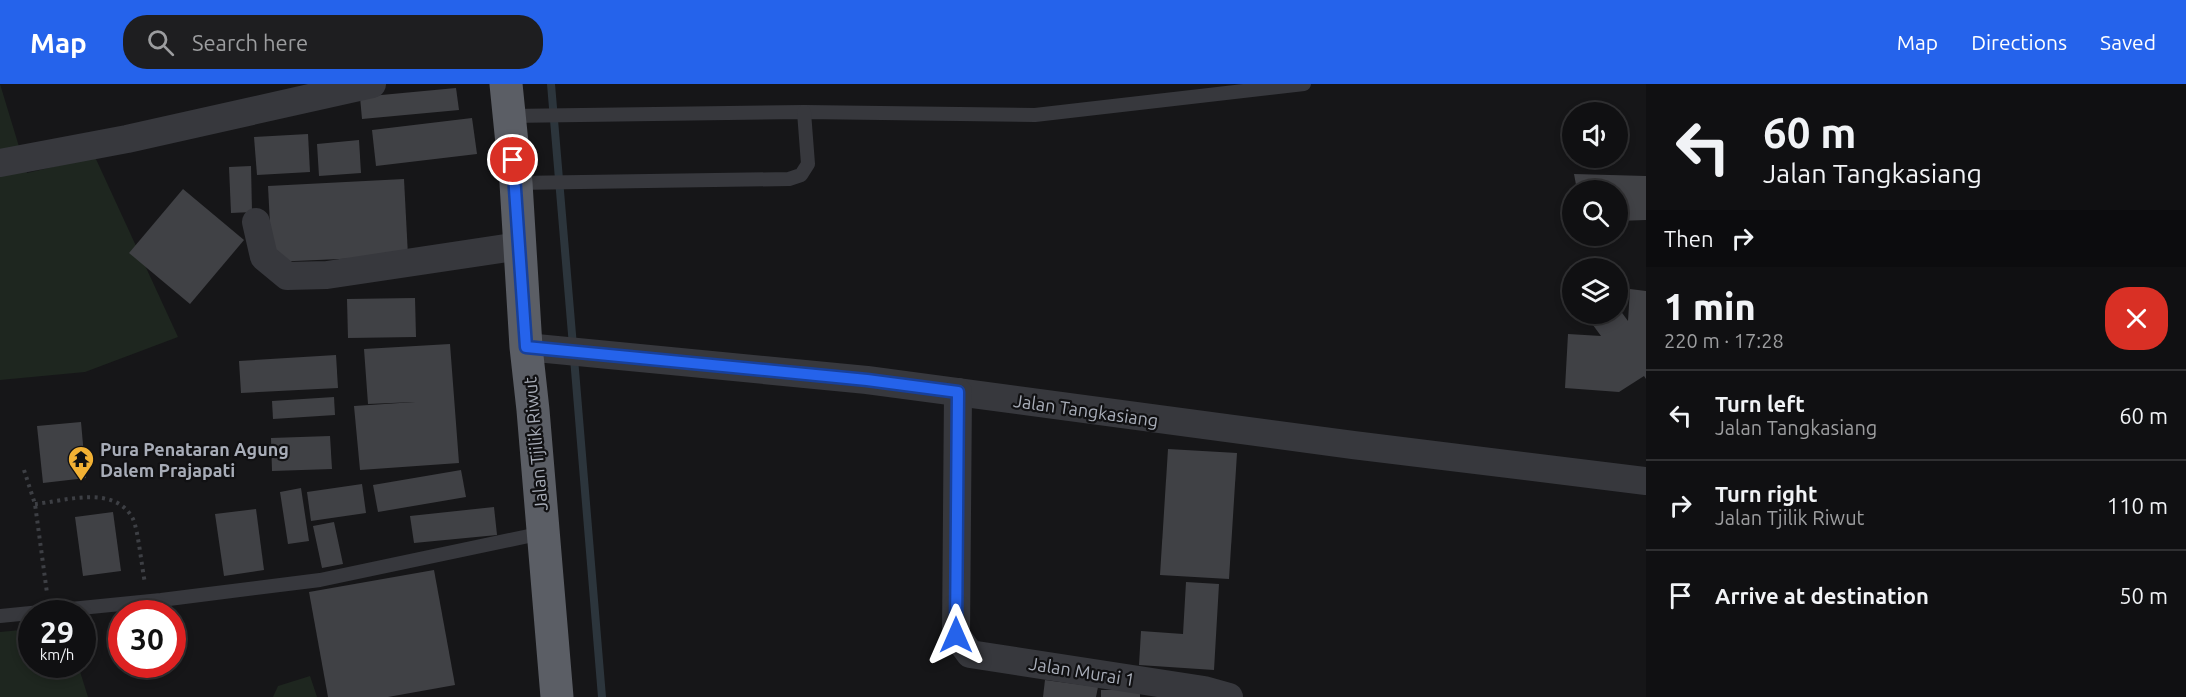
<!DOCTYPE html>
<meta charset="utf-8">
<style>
body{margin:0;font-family:Ubuntu,sans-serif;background:#1e1e20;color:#f1f3f6;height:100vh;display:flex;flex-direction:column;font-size:22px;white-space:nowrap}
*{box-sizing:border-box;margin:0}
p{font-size:20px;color:#9c9d9f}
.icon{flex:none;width:33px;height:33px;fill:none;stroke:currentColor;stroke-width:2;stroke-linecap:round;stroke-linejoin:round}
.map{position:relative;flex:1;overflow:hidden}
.panel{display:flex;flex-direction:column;background:#101012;width:540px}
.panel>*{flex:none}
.top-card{background:#101012;color:#f1f3f6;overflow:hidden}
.tools{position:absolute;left:1562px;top:18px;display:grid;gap:12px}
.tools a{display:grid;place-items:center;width:66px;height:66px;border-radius:50%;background:#101012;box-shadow:0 3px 9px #0003,0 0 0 2px #303032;font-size:30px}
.speed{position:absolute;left:18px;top:516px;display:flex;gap:12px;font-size:30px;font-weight:700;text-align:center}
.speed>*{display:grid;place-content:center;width:78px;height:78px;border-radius:50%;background:#101012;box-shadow:0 3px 9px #0003,0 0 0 2px #303032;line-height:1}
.speed small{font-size:15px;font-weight:400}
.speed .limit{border:9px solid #d22;background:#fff;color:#111}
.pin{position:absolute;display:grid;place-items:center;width:51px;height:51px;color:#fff;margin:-26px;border:3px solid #fff;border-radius:50%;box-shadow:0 2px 6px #0007}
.me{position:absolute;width:66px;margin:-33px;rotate:0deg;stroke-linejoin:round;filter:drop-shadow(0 0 4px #0008)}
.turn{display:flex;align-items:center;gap:21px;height:126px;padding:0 18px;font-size:27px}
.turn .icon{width:78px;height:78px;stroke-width:2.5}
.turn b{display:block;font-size:42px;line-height:51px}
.then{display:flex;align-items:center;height:57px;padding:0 18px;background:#0003;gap:12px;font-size:22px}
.round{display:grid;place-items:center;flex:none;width:63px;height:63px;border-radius:24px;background:#1e1e20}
.headline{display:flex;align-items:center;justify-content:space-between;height:102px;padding:0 18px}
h1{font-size:36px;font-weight:800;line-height:45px}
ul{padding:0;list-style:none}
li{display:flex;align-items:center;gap:18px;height:90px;padding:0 18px;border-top:2px solid #303032}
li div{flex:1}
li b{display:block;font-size:22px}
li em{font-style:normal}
header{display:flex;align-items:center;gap:36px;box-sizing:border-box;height:84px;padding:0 30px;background:#2563eb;color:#fff}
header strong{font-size:28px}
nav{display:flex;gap:33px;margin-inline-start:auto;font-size:21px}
.search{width:420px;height:54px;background:#1e1e20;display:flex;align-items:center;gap:15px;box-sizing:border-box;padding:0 21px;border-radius:24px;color:#9c9d9f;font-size:22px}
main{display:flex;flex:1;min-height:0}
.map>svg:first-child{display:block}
.green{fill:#1e261f}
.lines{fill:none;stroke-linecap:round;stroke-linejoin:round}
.stream{stroke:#2c353c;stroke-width:8}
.building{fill:#404145}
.path{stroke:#3d3f44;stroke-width:4;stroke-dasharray:3 4.5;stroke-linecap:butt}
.service{stroke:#37383d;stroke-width:14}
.minor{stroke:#37383d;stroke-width:28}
.trunk{stroke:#5b5e65;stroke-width:33}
.route-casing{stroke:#184099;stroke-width:15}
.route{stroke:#2563eb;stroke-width:10}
.labels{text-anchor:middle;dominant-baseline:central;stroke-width:4.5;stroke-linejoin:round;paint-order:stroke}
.street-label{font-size:18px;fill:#a8adb8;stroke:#111113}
.poi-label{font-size:18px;font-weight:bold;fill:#a8adb8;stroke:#111113;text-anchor:start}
</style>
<header>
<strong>Map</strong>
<div class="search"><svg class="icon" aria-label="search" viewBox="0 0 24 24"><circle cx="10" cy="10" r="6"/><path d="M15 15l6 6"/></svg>Search here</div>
<nav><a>Map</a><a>Directions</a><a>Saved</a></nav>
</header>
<main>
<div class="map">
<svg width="1646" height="613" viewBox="0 0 1646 613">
<rect width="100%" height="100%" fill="#161618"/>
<!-- green -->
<g class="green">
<path d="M0 0 27 89 95 73 178 253 85 288 0 296Z"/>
<path d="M31 545 32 580 78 581 88 613H0V548Z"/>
<path d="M310 592 317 613H273L278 602Z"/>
</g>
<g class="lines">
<!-- stream -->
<g class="stream">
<path d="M551 0 573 262"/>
<path d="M574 274 602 613"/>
</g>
</g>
<!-- building -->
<g class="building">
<path d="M456 4 459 26 362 35 360 13Z"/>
<path d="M472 34 477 70 376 82 372 46Z"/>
<path d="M308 50 310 88 257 91 254 53Z"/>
<path d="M359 56 361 89 319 92 317 60Z"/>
<path d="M251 82 252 128 231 129 229 83Z"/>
<path d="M1574 90 1646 92V136L1617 137V106H1577Z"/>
<path d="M404 95 408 172 272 178 268 102Z"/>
<path d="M183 105 244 156 190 220 129 169Z"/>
<path d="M1630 205 1646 207V295L1644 292 1619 308 1565 304 1568 250 1601 252 1585 230H1617V222L1628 237Z"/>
<path d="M415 214 416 253 348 254 347 215Z"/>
<path d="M450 260 459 379 360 386 354 322 415 318 368 320 364 265Z"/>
<path d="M336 271 338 304 241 309 239 277Z"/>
<path d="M334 313 335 331 273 335 272 317Z"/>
<path d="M81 338 86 394 43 399 37 342Z"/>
<path d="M330 352 332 385 272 387 271 354Z"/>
<path d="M1168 365 1237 369 1229 495 1160 491Z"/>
<path d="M461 386 466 413 378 428 373 401Z"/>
<path d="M362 400 366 429 311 437 307 408Z"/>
<path d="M301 404 309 457 288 460 280 408Z"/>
<path d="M494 423 497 451 414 459 410 432Z"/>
<path d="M256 425 264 486 224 492 215 430Z"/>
<path d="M113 428 121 487 83 492 75 433Z"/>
<path d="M334 438 343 480 322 484 313 442Z"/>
<path d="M434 486 455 601 388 613H328L309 508Z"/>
<path d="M1186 498 1219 500 1214 586 1139 581 1141 547 1183 550Z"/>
<path d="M1045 596 1098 603 1096 613H1043Z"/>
<rect x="1101" y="606" width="39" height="7"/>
</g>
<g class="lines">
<!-- path -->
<g class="path">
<path d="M24 386 35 420 47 509"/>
<path d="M35 420C65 417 115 400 133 435 138 445 142 485 145 499"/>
</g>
<!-- service -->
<g class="service">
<path d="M509 32 804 28 1035 31 1304 0"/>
<path d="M516 99 789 95 801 91 808 80 804 28"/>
<path d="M0 532 161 516 320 496 543 449"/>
</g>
<!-- minor -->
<g class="minor">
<path d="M0 79 127 55 372 0"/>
<path d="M256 138 264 173 287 192 327 191 520 162"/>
<path d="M526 263 867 296 1353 361 1646 397"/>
<path d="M958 308 956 551 970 570 1204 606 1229 613"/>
</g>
<!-- trunk -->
<path class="trunk" d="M506 0 516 99 526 263 533 326 557 613"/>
</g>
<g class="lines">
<!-- route casing -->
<g class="route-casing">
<path id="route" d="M513 76 526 263 867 296 958 308 956 551"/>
</g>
<!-- route -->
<use href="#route" class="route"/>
</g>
<!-- icons -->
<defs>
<g id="temple-pin" transform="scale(1.35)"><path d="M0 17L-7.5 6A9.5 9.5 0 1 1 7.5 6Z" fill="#f2b134" stroke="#111113"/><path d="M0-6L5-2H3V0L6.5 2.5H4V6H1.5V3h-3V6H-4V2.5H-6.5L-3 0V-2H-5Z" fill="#111"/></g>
</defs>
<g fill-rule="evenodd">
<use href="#temple-pin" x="81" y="375"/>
</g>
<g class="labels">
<!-- street labels -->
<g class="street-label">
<text transform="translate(1086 326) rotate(8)">Jalan Tangkasiang</text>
<text transform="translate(535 360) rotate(-95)">Jalan Tjilik Riwut</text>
<text transform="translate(1082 587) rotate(9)">Jalan Murai 1</text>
</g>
<!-- poi labels -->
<g class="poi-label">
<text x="100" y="365">Pura Penataran Agung<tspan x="100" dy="21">Dalem Prajapati</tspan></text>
</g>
</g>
</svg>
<div class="tools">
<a><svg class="icon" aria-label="sound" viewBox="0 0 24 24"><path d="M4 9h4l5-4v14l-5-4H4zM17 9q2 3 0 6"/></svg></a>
<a><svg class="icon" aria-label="search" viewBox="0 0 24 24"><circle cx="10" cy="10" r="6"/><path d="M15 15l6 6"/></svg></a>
<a><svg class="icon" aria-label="layers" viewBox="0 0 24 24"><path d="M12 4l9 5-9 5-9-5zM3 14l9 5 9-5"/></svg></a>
</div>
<div class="speed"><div>29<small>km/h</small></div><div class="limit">30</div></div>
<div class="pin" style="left:513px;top:76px;background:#d93025"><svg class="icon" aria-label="arrive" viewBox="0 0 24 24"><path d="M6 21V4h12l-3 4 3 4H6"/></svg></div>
<svg class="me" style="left:956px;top:551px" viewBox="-20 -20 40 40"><path d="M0-17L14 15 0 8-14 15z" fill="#2563eb" stroke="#fff" stroke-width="4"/></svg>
</div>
<section class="panel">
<div class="top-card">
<div class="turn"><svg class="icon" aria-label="left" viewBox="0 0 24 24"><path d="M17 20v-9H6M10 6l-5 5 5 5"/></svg><div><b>60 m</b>Jalan Tangkasiang</div></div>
<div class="then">Then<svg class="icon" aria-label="right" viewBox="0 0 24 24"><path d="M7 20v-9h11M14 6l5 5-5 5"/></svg></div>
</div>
<div class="headline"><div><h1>1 min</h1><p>220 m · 17:28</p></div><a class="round" style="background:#d93025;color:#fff"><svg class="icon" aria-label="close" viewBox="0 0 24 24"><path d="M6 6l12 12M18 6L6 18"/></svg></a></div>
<ul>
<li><svg class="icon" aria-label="left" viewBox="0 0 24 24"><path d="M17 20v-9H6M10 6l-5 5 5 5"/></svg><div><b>Turn left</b><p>Jalan Tangkasiang</p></div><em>60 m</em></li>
<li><svg class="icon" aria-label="right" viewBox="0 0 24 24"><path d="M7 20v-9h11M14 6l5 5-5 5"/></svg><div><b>Turn right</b><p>Jalan Tjilik Riwut</p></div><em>110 m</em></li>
<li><svg class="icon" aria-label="arrive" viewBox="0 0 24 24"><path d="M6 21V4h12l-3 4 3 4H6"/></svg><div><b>Arrive at destination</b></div><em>50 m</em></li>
</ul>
</section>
</main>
